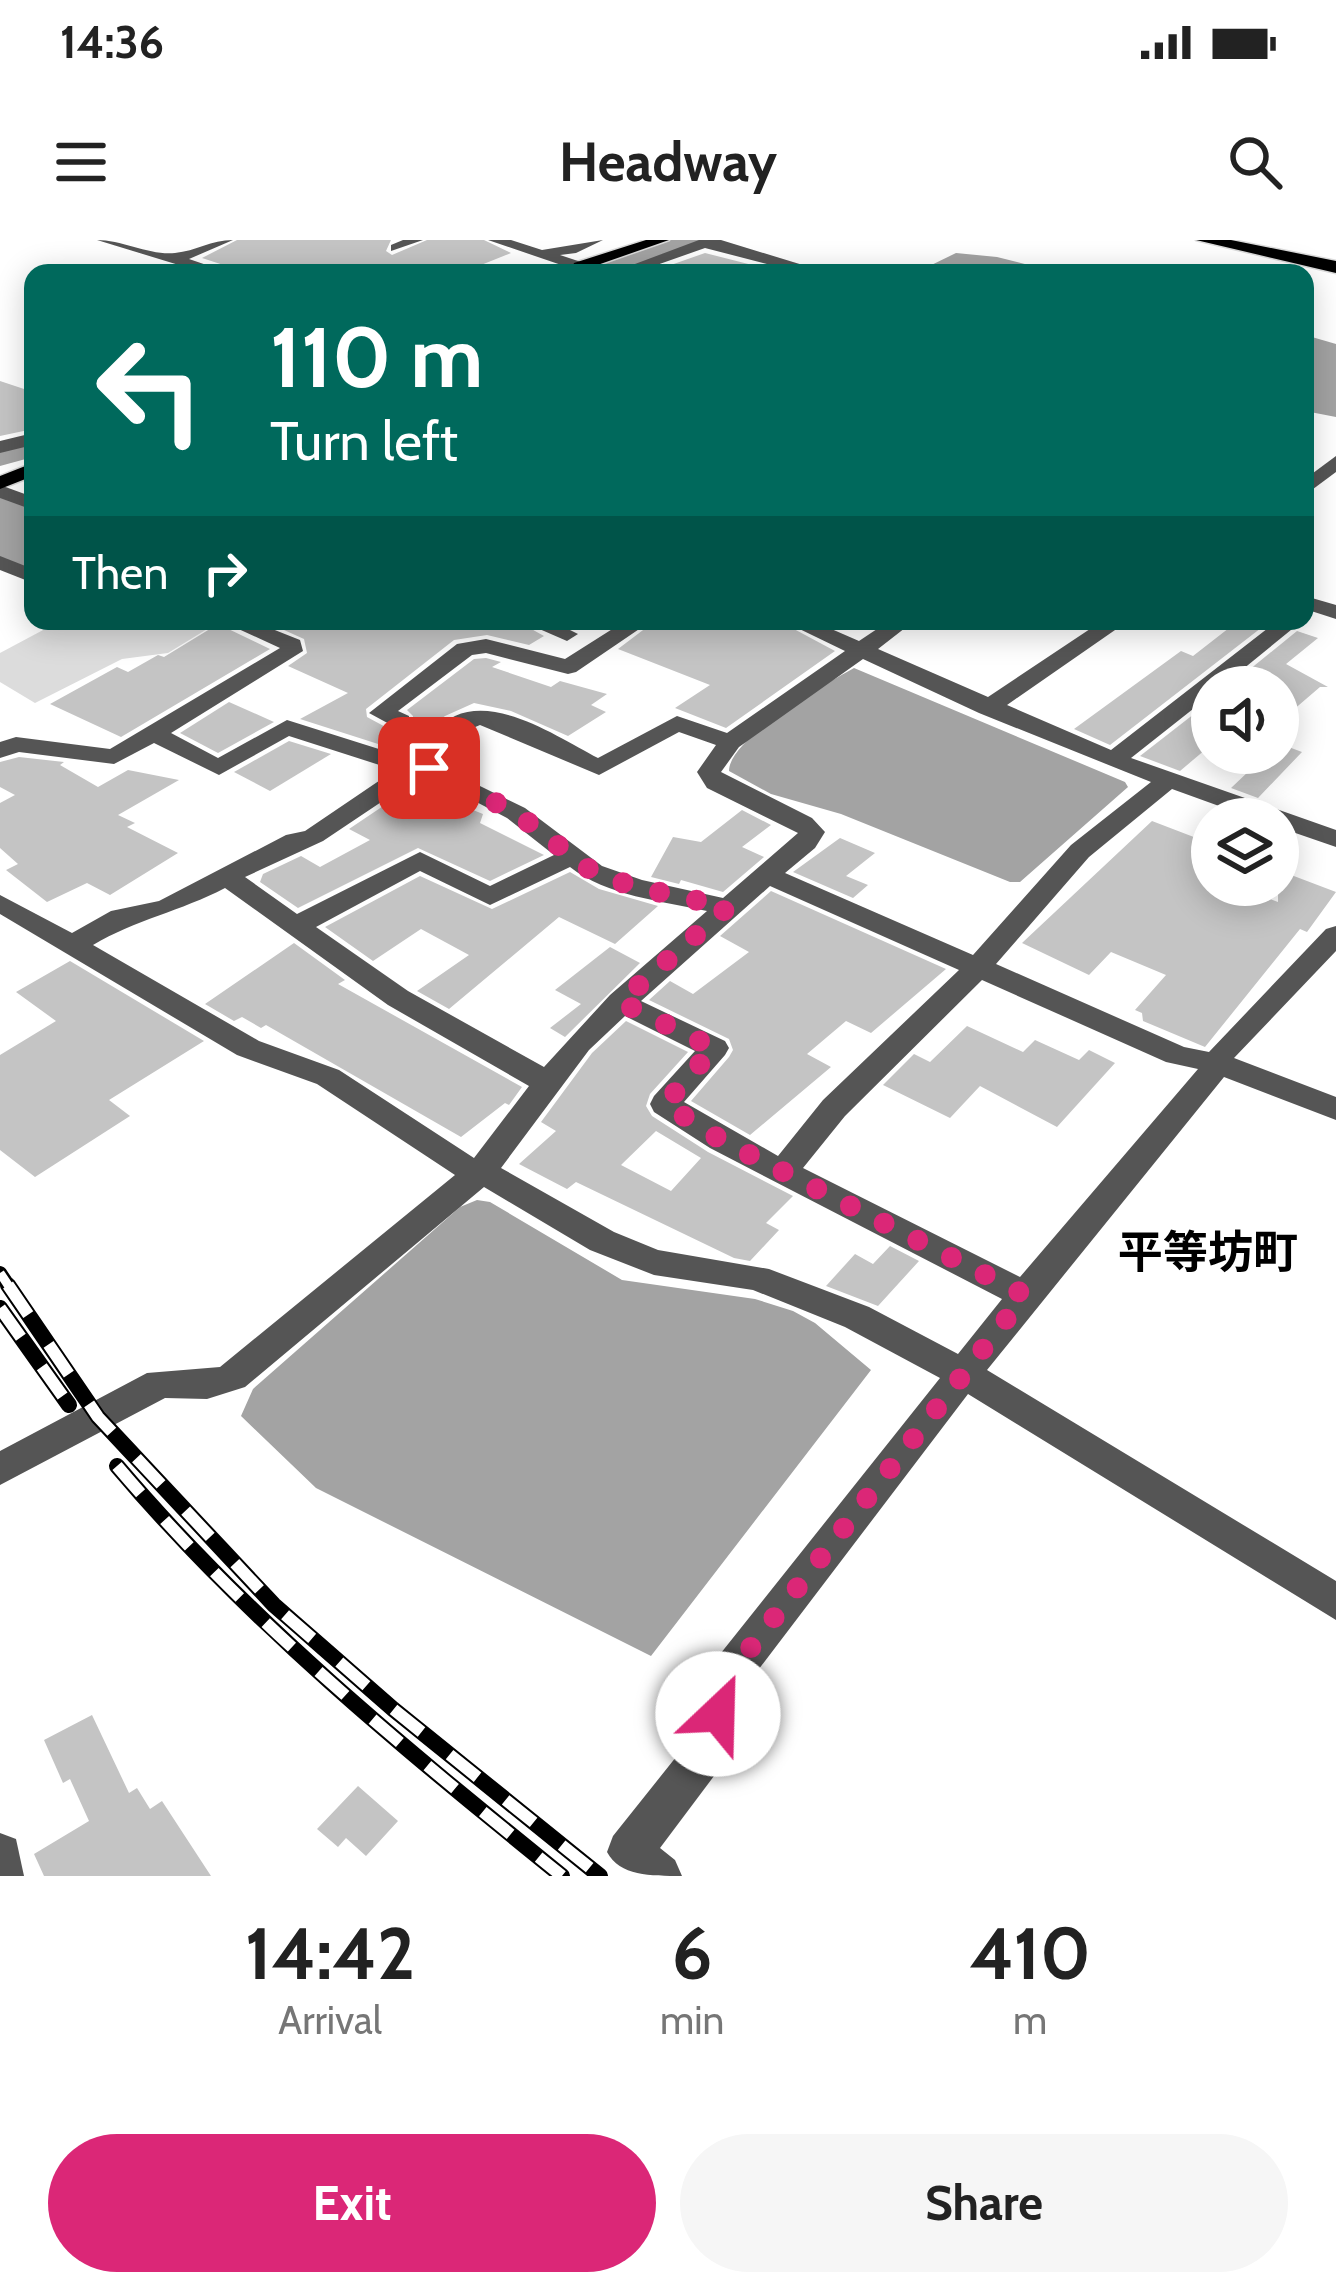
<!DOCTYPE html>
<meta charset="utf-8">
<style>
body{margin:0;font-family:Cabin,"Noto Sans JP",sans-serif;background:#f6f6f6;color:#222;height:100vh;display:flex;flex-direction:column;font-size:45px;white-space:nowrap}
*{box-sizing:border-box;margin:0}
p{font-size:39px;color:#767676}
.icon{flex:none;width:66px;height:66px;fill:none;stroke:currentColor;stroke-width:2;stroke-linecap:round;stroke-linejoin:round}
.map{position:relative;height:1636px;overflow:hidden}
.sheet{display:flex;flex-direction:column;background:#fff;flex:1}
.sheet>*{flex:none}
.top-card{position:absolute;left:24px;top:24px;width:1290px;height:366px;border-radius:24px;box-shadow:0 6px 30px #0003;background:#00695c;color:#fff;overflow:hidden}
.controls{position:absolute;left:1191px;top:426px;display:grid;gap:24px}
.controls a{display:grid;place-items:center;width:108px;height:108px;border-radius:50%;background:#fff;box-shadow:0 6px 30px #0003;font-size:60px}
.pin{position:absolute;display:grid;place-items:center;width:102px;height:102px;color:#fff;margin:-51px;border-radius:24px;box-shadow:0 6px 18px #0006}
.me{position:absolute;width:132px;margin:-66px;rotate:24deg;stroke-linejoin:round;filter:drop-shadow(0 0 9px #0008)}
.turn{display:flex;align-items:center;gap:42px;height:252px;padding:0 48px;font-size:54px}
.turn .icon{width:156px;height:156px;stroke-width:2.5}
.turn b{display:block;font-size:84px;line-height:102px}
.then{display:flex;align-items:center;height:114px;padding:0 48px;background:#0003;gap:24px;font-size:45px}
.eta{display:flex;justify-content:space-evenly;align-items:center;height:204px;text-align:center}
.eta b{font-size:72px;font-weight:700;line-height:84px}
.cta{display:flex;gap:24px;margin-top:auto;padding:24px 48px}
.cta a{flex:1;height:138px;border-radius:72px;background:#db2777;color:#fff;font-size:48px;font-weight:700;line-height:138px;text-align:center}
.cta a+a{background:#f6f6f6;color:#222}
.status{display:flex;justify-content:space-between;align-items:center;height:84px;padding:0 60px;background:#fff;direction:ltr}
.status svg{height:33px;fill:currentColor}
header{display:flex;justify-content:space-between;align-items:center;height:156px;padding:0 48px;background:#fff;font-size:54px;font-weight:700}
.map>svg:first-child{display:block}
.green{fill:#dcdcdc}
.water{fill:#a3a3a3}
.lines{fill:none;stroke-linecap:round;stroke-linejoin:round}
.river{fill:#a3a3a3;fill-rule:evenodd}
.building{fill:#c4c4c4;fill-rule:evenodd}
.major-casing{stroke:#dbdbdb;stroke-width:3}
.highway-casing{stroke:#dbdbdb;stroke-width:3}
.minor{fill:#555;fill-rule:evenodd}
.major{fill:#000;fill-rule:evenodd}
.highway{fill:#000;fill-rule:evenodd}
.rail-far1-casing{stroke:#000;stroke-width:14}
.rail-casing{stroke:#000;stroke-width:16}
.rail-far1{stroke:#fff;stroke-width:9;stroke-dasharray:27;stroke-linecap:butt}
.rail{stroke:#fff;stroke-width:12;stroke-dasharray:36;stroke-linecap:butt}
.route{stroke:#db2777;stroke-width:21;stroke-dasharray:0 37.8}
.labels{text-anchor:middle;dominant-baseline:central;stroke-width:9;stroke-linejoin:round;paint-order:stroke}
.neighbourhood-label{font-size:45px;font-weight:bold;fill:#000;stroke:#fff}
</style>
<div class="status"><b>14:36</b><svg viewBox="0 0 49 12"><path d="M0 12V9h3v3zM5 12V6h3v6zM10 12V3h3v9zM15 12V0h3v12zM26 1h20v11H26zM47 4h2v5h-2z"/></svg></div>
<header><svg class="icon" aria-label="menu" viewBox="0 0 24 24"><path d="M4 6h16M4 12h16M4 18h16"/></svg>Headway<svg class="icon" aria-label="search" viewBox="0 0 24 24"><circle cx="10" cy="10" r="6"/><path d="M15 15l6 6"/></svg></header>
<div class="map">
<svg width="1336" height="1636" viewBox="0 0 1336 1636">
<rect width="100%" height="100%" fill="#fff"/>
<!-- green -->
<path class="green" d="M60 381H213L217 383 168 413 122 419 35 463 0 442V413Z"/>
<!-- water -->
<g class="water">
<path d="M956 13 997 17 1060 33H915Z"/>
<path d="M1305 95 1336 104V177L1305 171Z"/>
<path d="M0 257 33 267V333L0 318Z"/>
<path d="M854 428 1125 542 1128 547 1020 642H1010L841 574 771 554 729 531C729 498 827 443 854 428Z"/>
<path d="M477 960 490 962 622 1040 755 1059 793 1071 815 1083 871 1130 651 1416 316 1248 241 1176 253 1149 460 967Z"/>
</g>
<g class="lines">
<!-- river -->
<g class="river">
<path d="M663 0H703L699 5 610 33H570L574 27Z"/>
<path d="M33 197V217L0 226V206Z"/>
</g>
</g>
<!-- building -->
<g class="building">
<path d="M237 0H391L386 11 392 15 427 0H484L511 13 461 33H248L202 18Z"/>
<path d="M705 13 784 33H648Z"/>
<path d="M0 141 33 152V189L0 196Z"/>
<path d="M264 381H517L544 396 529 405 487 395 454 400 366 469 367 477 391 490 412 489 413 476 407 470 474 419 486 418 501 422 492 427 551 447 560 441 607 454 591 465 606 472 568 496 511 471 474 463 445 476 400 511 300 479 348 453 288 426 307 413 304 399Z"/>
<path d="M655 381H779L835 411 726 488 675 468 710 445 618 409Z"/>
<path d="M1238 381H1270L1110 505 1074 489 1181 411 1193 416Z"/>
<path d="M218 384 270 409 121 497 50 464 117 427 128 432 158 415 164 417Z"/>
<path d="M1297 391 1318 398 1286 424 1328 447H1320L1278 483V447H1228Z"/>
<path d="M1212 460V504L1180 531 1140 516Z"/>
<path d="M229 462 274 482 218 513 180 493Z"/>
<path d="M289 501 331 514 270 551 234 532Z"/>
<path d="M1278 503 1302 512 1258 558 1231 548 1268 513H1278Z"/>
<path d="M19 517 64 522 60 525 98 547 128 530 179 540 118 575 135 583 127 587 178 613 110 655 87 643 47 662 6 630 18 624 0 608V563L15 555 0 547V522Z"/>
<path d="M413 546 483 574 480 583 544 615 490 641 418 608 298 668 260 642 263 634 301 616 320 627 370 600 349 589Z"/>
<path d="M742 570 771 585 742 607 764 617 723 652 681 640 679 644 651 637 673 597 701 602Z"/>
<path d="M1152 581 1212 604V645H1234L1278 662V630L1336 652 1307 692 1300 689 1205 807 1143 781 1142 773 1135 770 1166 735 1111 712 1089 735 1022 703Z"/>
<path d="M840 598 875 613 846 636 868 645 853 658 793 632Z"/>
<path d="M570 632 599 649 658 666 615 704 559 677 449 769 417 751 469 715 421 689 373 721 325 687 420 636 492 669Z"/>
<path d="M771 651 946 729 871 793 846 781 807 814 831 827 750 895 691 861 729 817 733 810 729 799 649 760 670 741 693 754 749 712 720 696Z"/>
<path d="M294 703 345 740 338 744 522 847 509 865 505 863 461 897 266 785 261 788 242 777 234 781 205 764Z"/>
<path d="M610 707 640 723 565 797 550 788 581 764 555 750Z"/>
<path d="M70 721 204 801 109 860 130 876 35 937 0 910V815L56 781 16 752Z"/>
<path d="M626 781 688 812 650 854 646 866 652 876 708 912 793 956 766 983 779 990 750 1021 734 1018 576 942 567 949 519 924 556 891 541 882 592 813ZM656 891 701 918 671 951 621 925Z"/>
<path d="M967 786 1023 812 1035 800 1079 820 1089 810 1115 823 1057 887 980 846 950 878 883 845 914 814 930 822Z"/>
<path d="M890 1006 919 1021 878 1066 826 1046 855 1014 873 1024Z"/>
<path d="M92 1475 129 1553 137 1548 150 1569 162 1561 211 1636H44L34 1614 89 1581 70 1539 63 1543 44 1500Z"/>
<path d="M358 1546 398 1581 366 1616 346 1598 338 1607 317 1589Z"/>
</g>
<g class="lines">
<!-- major casing -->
<g class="major-casing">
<g id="major">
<path d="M646 0H669L586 29V33H570L574 23Z"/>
<path d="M33 223V236L0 249V236Z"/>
</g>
</g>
<!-- highway casing -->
<g class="highway-casing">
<path id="highway" d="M1196 0H1231L1336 21V33Z"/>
</g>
<!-- minor -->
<g class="minor">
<path d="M97 0C122 0 152 16 175 13 196 11 211 0 233 0L189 19 230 33H205Z"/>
<path d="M403 0H423L391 11V5Z"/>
<path d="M488 0H511L542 10 603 0 576 13 560 15 584 23V29L579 31Z"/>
<path d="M699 0H721L829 33H802L705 8 634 33H611Z"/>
<path d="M33 193V205L0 213V201Z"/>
<path d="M1336 216V232L1305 255V239Z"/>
<path d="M0 245 33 257V270L0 258Z"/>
<path d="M0 316 33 329V343L0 330Z"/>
<path d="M1305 356 1336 365V379L1305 369Z"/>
<path d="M221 381H252L300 400 303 411 171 493 218 518 287 480 401 516C419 503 435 486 455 476 499 456 561 499 598 518L677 476 727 493 845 411 783 381H813L859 401 889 381H914L878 409 988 457 1102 381H1128L1007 465 1111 510 1277 381H1302L1221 447H1212V454L1131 518 1336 590V607L1278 587V579H1255L1172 549 1089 617 996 724 1184 807 1209 812 1326 689 1336 686V711L1234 818 1336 857V880L1224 837 987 1130 1336 1341V1380L968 1154 743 1450 726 1520 660 1608 675 1620 682 1636C650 1636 620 1636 607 1612L613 1596 692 1497 709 1428 940 1138 845 1087 753 1050 654 1035 590 1010 484 947 245 1147 207 1159 165 1158 0 1245V1211L147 1133 220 1127 455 935 317 844 237 815 0 674V655L72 693 111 671 159 661 286 595 305 591 395 530 289 496 219 535 154 503 114 524 19 512 0 518V502L16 497 110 509 280 408ZM863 419 979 473 1151 542 1071 605 973 715 785 633 815 608 825 592 812 578 721 532 739 507ZM480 485 599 535 679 492 716 505 697 532 707 548 798 593 723 658 642 640 602 626 525 568 427 520 461 493ZM423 534 507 578 554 615 490 646 420 612 297 674 245 637 323 601ZM570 627C607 656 662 661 707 671L610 755 544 827 408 751 316 687 420 631 490 665ZM770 646 959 730 823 860 778 916 684 862 725 815 729 808 725 801 641 761ZM225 648 388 765 529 846 474 918 339 830 259 801 93 705C135 680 181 671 225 648ZM982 740 1166 822 1198 829 1020 1037 803 928 845 876ZM625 776 695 811 654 856 650 864 654 872 710 908 1002 1059 958 1114 869 1067 769 1029 658 1010 614 992 501 928 589 810Z"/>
<path d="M521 381H552L578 394 567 401Z"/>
<path d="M625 381H651L576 432 568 434 486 413 472 415 398 471 409 476V486H393L369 473 457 404 486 399 565 419Z"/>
<path d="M0 1593 16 1599 24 1636H0Z"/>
</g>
<!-- major -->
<use href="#major" class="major"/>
<!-- highway -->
<use href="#highway" class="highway"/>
<!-- rail-far1 casing -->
<g class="rail-far1-casing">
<path id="rail-far1" d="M0 1033 10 1048"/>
</g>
<!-- rail casing -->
<g class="rail-casing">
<g id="rail">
<path d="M8 1045 98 1177 274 1365 393 1469 600 1636"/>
<path d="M0 1068 69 1165"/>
<path d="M117 1226C249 1382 404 1508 562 1636"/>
</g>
</g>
<!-- rail-far1 -->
<use href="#rail-far1" class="rail-far1"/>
<!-- rail -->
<use href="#rail" class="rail"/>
</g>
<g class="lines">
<!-- route -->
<path class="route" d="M429 528 516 573 593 632 635 647 728 667 620 762 714 808 665 864 721 900 1025 1055 724 1442 718 1474"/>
</g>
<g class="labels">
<!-- neighbourhood labels -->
<g class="neighbourhood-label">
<text x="1208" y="1012">平等坊町</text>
</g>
</g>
</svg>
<div class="controls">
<a><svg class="icon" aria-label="sound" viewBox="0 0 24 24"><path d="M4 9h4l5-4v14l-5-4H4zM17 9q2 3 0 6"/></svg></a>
<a><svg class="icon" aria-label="layers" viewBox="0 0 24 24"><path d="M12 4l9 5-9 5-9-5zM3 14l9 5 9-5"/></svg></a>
</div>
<div class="pin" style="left:429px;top:528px;background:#d93025"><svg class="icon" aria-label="arrive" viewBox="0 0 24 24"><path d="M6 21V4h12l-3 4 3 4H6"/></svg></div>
<svg class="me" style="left:718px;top:1474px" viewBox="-20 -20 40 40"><circle r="19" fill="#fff"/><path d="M0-13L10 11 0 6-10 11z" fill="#db2777"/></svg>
<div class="top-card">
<div class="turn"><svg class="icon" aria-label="left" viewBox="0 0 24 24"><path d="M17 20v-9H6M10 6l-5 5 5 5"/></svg><div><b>110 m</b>Turn left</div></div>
<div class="then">Then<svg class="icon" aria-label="right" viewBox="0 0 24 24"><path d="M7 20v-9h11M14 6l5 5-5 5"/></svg></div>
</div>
</div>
<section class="sheet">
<div class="eta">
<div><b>14:42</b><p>Arrival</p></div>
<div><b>6</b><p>min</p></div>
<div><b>410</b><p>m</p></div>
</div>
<div class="cta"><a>Exit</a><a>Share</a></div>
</section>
